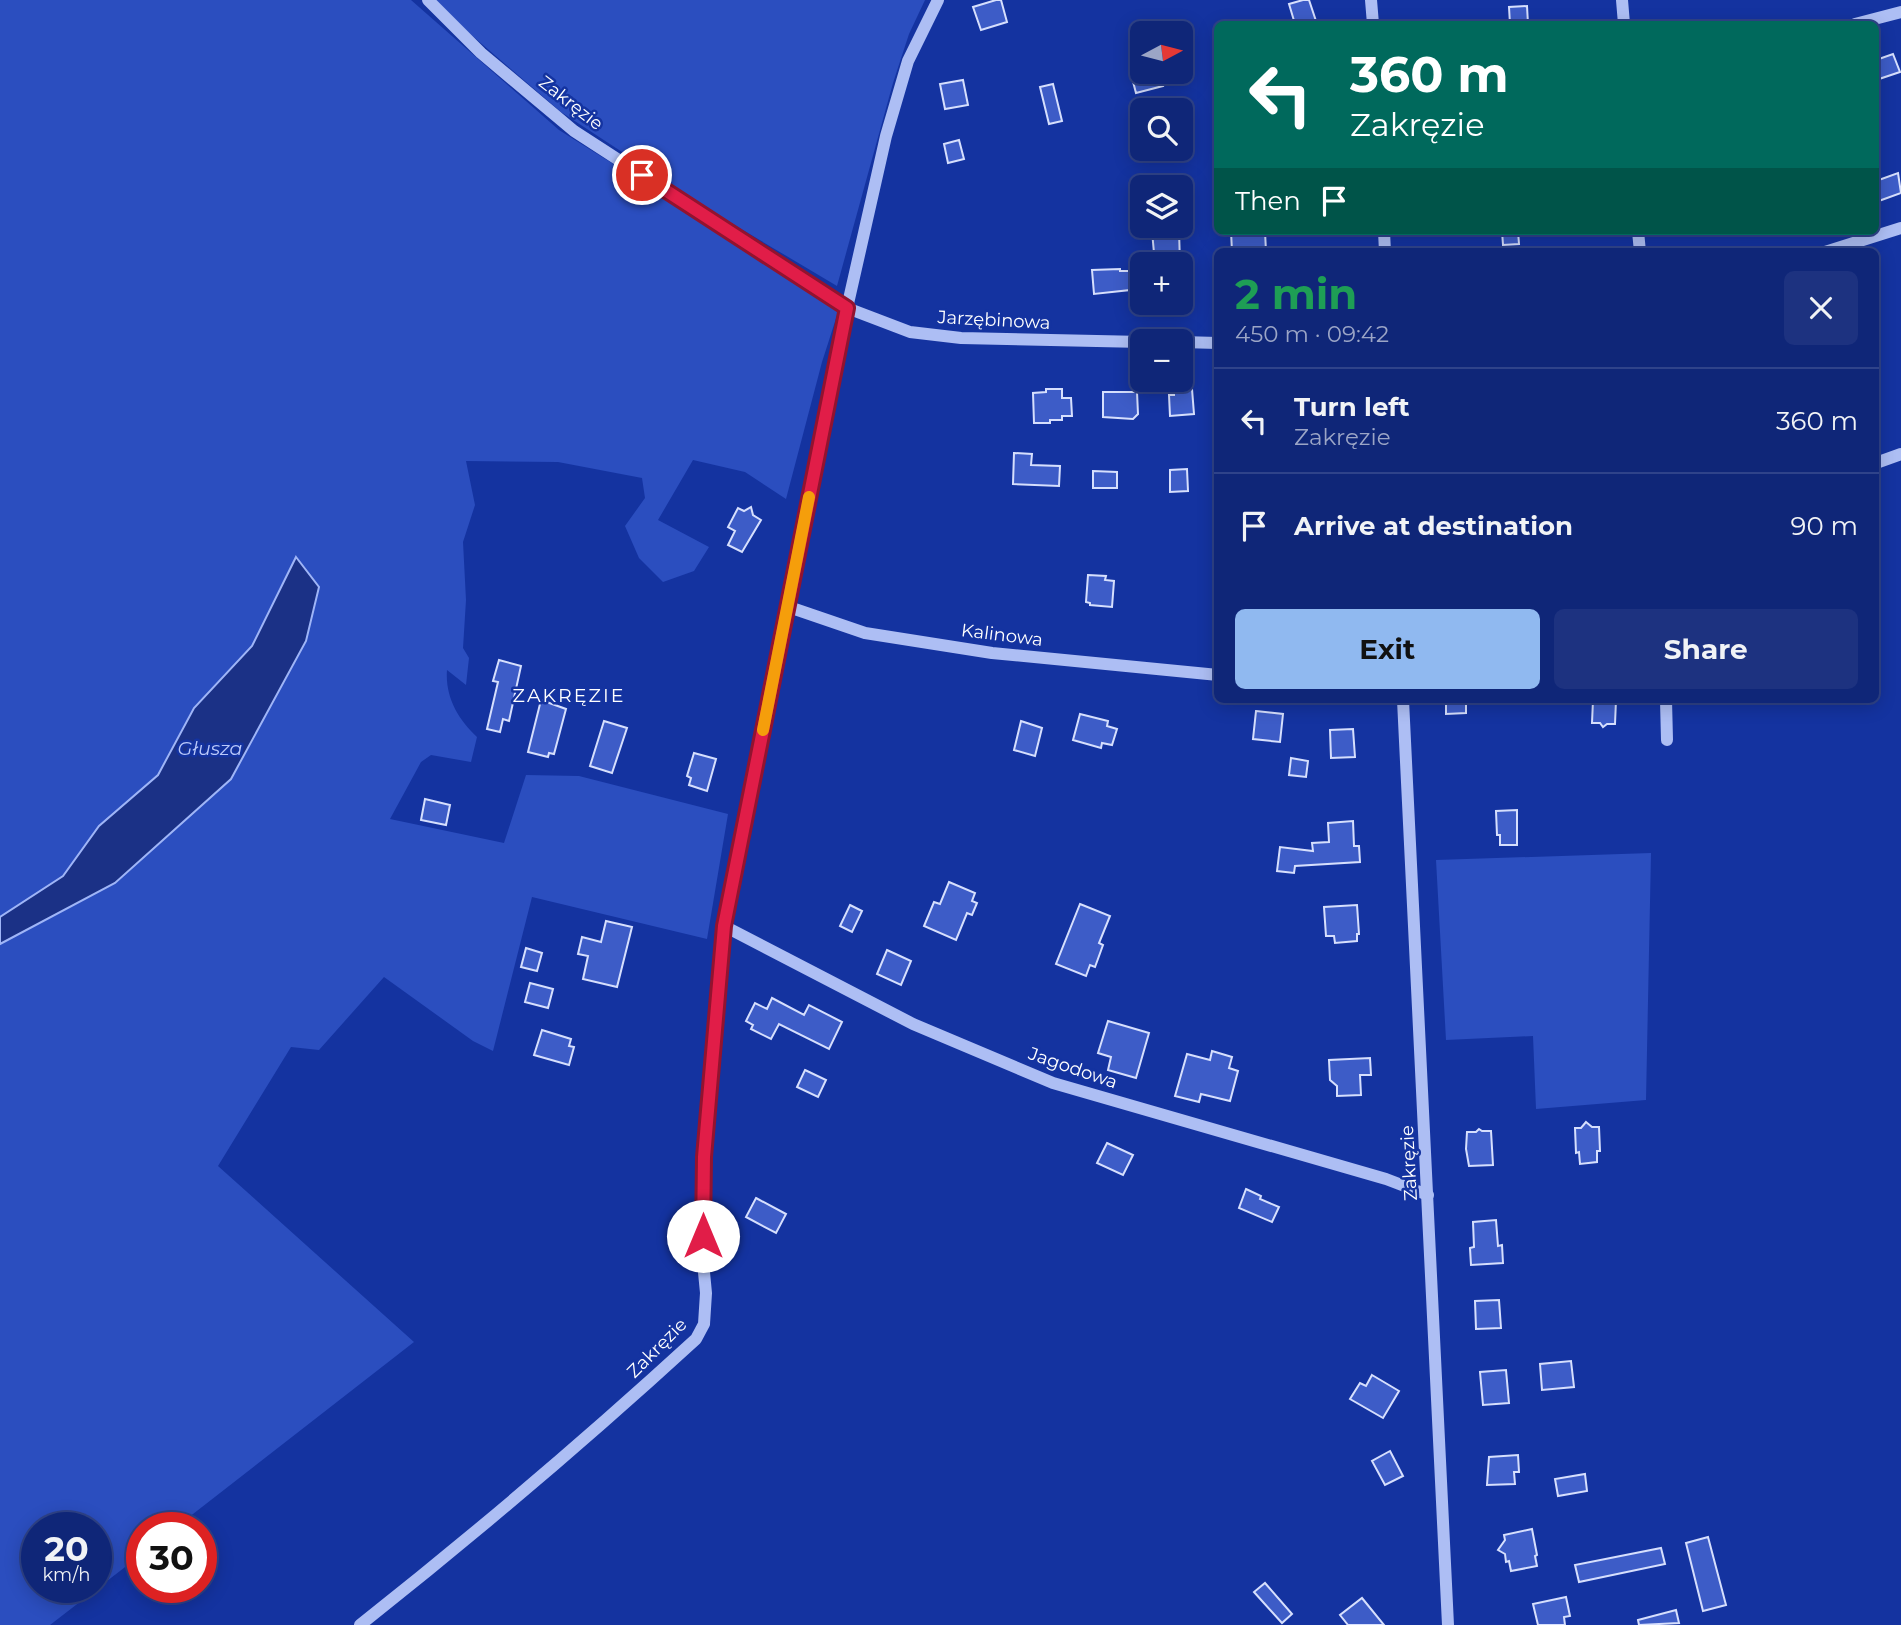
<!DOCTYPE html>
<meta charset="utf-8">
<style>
body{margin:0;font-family:Montserrat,sans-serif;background:#1d3280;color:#f1f3f6;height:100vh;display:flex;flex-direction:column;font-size:26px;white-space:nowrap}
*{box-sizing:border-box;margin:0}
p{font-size:23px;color:#9ba5c6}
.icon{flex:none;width:38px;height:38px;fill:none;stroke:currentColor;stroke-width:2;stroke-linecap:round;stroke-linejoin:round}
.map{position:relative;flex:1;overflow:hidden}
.drawer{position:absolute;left:1214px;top:248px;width:665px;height:455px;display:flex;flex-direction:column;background:#0f2678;border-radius:10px;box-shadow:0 4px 18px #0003,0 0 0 2px #2f438a}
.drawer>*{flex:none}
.top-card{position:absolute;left:1214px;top:21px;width:665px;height:214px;border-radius:10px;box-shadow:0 4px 18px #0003,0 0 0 2px #2f438a;background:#00695c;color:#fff;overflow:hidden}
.needle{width:46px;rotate:83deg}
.buttons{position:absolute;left:1130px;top:21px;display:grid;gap:14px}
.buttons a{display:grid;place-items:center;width:63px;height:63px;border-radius:10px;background:#0f2678;box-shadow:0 4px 18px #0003,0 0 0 2px #2f438a;font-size:35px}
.speed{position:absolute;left:21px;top:1512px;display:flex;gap:14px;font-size:35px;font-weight:700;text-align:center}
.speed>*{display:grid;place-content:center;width:91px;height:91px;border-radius:50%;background:#0f2678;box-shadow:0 4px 18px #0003,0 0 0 2px #2f438a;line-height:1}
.speed small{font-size:18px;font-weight:400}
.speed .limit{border:10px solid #d22;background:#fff;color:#111}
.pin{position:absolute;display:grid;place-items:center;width:60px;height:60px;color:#fff;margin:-30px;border:4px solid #fff;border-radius:50%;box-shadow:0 2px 7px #0007}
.me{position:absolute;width:77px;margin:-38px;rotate:0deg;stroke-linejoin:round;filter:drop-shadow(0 0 5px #0008)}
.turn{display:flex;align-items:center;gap:24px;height:147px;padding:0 21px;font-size:32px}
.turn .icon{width:91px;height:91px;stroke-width:2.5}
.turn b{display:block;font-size:49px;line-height:60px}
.then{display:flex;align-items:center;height:66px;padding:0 21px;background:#0003;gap:14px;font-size:26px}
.round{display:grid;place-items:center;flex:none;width:74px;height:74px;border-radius:10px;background:#1d3280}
.overview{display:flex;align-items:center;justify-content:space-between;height:119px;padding:0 21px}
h1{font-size:42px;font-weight:700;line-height:52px;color:#1e9e55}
.cta{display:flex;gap:14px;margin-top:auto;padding:14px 21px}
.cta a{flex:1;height:80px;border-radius:10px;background:#90b9f0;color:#111;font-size:28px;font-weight:700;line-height:80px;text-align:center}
.cta a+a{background:#1d3280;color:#f1f3f6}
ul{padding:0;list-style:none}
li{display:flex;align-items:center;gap:21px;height:105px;padding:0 21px;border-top:2px solid #2f438a}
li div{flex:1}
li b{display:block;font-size:26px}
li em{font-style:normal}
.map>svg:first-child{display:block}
.green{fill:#2b4ebf;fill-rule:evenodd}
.water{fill:#1b3186;stroke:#9fb5f7;stroke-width:2}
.building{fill:#3d5cc7;stroke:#d6dffd;stroke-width:2}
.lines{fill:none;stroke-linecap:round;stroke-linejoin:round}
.minor{stroke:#adbef4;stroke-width:12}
.route-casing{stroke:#92132f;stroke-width:18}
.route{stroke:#e11d48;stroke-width:12}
.slow{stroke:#f59e0b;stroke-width:12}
.labels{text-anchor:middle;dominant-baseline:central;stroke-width:5;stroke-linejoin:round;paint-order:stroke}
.street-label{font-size:18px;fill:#fff;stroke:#1433a0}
.neighbourhood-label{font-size:19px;letter-spacing:2px;fill:#fff;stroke:#1433a0}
.water-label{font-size:19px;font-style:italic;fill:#bac9fa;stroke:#1433a0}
</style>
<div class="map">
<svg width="1901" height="1625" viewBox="0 0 1901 1625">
<rect width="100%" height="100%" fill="#1433a0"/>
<!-- green -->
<g class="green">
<path d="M0 0H411L559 130 840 306 822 362 786 499 745 472 693 460 658 520 709 547 694 571 663 582 639 558 625 526 645 498 642 478 558 462 466 461 475 505 463 542 466 600 463 648 469 658 466 685 447 670C445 697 458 719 477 737L471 762 431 755 421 762 390 819 504 843 526 775 579 776 728 814 707 939 532 897 493 1051 473 1041 384 977 319 1050 291 1047 218 1166 414 1342 175 1528H142V1554L50 1625H0V944L22 931 231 779 256 732 295 558 252 646 194 707 158 775 99 826 63 876 0 917ZM37 1528H96V1587H37Z"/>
<path d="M436 0H925L909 34 893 83 837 286 726 220 561 112 468 32Z"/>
<path d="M1651 853 1646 1100 1536 1109 1533 1036 1446 1040 1436 860Z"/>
</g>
<!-- water -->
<path class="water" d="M296 557 319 587 306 641 231 779 115 883 0 944V917L63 876 99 826 158 775 194 708 252 646Z"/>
<!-- building -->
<g class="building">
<path d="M996 0H1001L1007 22 981 30 973 7Z"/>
<path d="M1303 0H1309L1317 24H1295L1289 4Z"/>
<path d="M1527 6 1528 24H1510L1509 7Z"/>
<path d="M1893 54 1900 72 1876 80V60Z"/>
<path d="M1139 72H1159L1163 86 1136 93 1131 74Z"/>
<path d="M963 80 968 105 945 109 940 84Z"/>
<path d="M1053 84 1062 121 1049 124 1040 87Z"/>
<path d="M959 140 964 159 948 163 944 144Z"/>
<path d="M1898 173 1901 193 1876 202V181Z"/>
<path d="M1179 230 1180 264H1155L1152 231Z"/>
<path d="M1231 231H1265L1266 252H1232Z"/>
<path d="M1502 231H1518L1519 244 1503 245Z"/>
<path d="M1120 269V271H1130V290L1094 294 1092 270Z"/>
<path d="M1046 389H1062V398H1071L1072 416H1062V420H1050V423H1034L1033 393 1046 392Z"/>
<path d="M1192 389 1194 414 1170 416 1169 395H1174V390Z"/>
<path d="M1103 392H1137L1138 414 1133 419 1103 417Z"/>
<path d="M1014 453 1032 454 1031 465 1060 466 1059 486 1013 484Z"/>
<path d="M1187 469 1188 491 1170 492V470Z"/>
<path d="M1093 471 1117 472V488H1093Z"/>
<path d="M751 507 753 515 761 520 742 552 728 545 735 531 728 527 738 508 744 511Z"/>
<path d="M1088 575 1106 576 1105 580 1114 581 1112 607 1090 605V603L1086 602Z"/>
<path d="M499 660 521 666 509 721 503 719 500 732 487 729 498 682 493 681Z"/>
<path d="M541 700 566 709 554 754 549 753 548 757 528 752Z"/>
<path d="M1446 700H1466V713L1446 714Z"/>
<path d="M1593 700H1616L1615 724H1607L1603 727 1600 723H1592Z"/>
<path d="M1256 711 1283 714 1280 742 1253 739Z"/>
<path d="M1080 714 1108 721 1107 726 1117 729 1112 745 1102 743 1101 748 1073 740Z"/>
<path d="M604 721 627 728 612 773 590 766Z"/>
<path d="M1021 721 1042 728 1035 756 1014 750Z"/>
<path d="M1353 729 1355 757 1331 758 1330 730Z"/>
<path d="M694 753 716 759 707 791 689 785 691 778 687 776Z"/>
<path d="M1291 758 1308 761 1306 777 1289 775Z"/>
<path d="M425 799 450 805 446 825 421 820Z"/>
<path d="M1517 810V845H1500V835H1497L1496 811Z"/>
<path d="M1353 821 1354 846H1359L1360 862 1295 866 1294 873 1277 871 1280 847 1313 851 1312 843 1329 842 1328 823Z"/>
<path d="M949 882 975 893 972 901 977 903 972 915 967 913 956 940 924 926 934 902 940 904Z"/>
<path d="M1080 904 1110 916 1099 943 1103 945 1095 967 1090 965 1086 976 1056 964Z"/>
<path d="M850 905 862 911 852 932 840 926Z"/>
<path d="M1357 905 1359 934H1357V941L1335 943 1334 936H1326L1324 907Z"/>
<path d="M606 921 632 927 617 987 583 979 588 956 578 954 582 937 601 942Z"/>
<path d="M526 948 542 953 537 971 521 967Z"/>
<path d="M887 950 911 961 901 985 877 974Z"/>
<path d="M530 983 553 989 548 1008 525 1002Z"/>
<path d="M772 998 804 1015 809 1005 842 1022 829 1049 779 1024 771 1039 751 1029 753 1025 746 1021 755 1003 767 1009Z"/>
<path d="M1108 1021 1149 1033 1136 1078 1108 1070 1111 1057 1098 1053Z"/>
<path d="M542 1030 571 1039 569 1046 574 1047 569 1065 534 1055Z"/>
<path d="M1212 1051 1232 1057 1229 1068 1238 1071 1230 1101 1201 1094 1199 1102 1175 1096 1187 1054 1210 1060Z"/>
<path d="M1370 1058 1371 1075H1360L1361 1095 1337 1096V1086L1330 1080 1329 1060Z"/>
<path d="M805 1070 826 1080 818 1097 797 1087Z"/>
<path d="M1586 1122 1592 1127H1599L1600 1151H1597V1162L1580 1164 1579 1152 1576 1153 1575 1128H1581Z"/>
<path d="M1479 1129 1482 1131H1491L1493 1165 1469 1166 1466 1149 1467 1132H1476Z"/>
<path d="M1107 1143 1133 1155 1123 1175 1097 1163Z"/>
<path d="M1246 1189 1261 1196 1260 1199 1279 1207 1272 1222 1239 1208Z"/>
<path d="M756 1198 786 1214 776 1233 746 1217Z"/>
<path d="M1496 1220 1498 1246 1502 1245 1503 1263 1471 1265 1470 1248 1474 1247 1473 1222Z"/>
<path d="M1499 1300 1501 1328 1476 1329 1475 1301Z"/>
<path d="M1571 1361 1574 1387 1542 1390 1540 1364Z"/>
<path d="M1506 1370 1509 1403 1483 1405 1480 1372Z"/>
<path d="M1372 1375 1399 1391 1383 1418 1350 1399 1360 1383 1366 1386Z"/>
<path d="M1390 1451 1403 1476 1385 1485 1372 1461Z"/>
<path d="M1518 1455 1519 1472H1514L1515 1484 1487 1485 1489 1457Z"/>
<path d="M1585 1474 1587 1491 1558 1496 1555 1479Z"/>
<path d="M1532 1529 1537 1555 1535 1556 1537 1566 1511 1571 1509 1561 1506 1562 1505 1554 1498 1550 1505 1540 1504 1535Z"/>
<path d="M1708 1537 1726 1605 1703 1611 1686 1543Z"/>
<path d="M1661 1548 1665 1564 1579 1582 1575 1565Z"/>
<path d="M1265 1583 1292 1614 1282 1623 1254 1592Z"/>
<path d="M1566 1597 1570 1616 1564 1617 1565 1625H1538L1533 1604Z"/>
<path d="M1362 1598 1384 1625H1348L1340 1615Z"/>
<path d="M1676 1610 1679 1623 1639 1625 1638 1620Z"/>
</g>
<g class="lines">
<!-- minor -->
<g class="minor">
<path d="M428 0 481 53 574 131 847 308 910 332 961 338 1143 342"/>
<path d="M1371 0 1373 24"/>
<path d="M1622 0 1624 24"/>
<path d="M1855 24 1901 12"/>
<path d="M1384 231 1385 252"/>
<path d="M1638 231 1640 252"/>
<path d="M1825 252 1901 228"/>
<path d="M1181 342 1218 343"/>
<path d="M1876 463 1901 454"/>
<path d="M786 606 865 633 992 653 1218 675"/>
<path d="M1403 700 1448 1625"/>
<path d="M1666 700 1667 740"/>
<path d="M724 926 913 1024 1053 1083 1386 1179 1428 1195"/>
<path d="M360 1625C475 1534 588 1438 696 1339L704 1324 706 1293 703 1262V1157L724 926 847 308 886 136 908 61 938 0"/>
</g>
</g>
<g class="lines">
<!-- route casing -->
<g class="route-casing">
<path id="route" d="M642 175 847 308 724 926 704 1157 703 1236"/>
</g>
<!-- route -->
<use href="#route" class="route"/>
<!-- slow -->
<path class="slow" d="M763 730 809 497"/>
</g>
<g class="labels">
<!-- street labels -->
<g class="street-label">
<text transform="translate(571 103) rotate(38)">Zakręzie</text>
<text transform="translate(994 320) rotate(3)">Jarzębinowa</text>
<text transform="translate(1002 635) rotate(7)">Kalinowa</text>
<text transform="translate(1073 1068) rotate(19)">Jagodowa</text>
<text transform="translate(1409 1163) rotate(-93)">Zakręzie</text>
<text transform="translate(657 1348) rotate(-45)">Zakręzie</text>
</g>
<!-- neighbourhood labels -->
<g class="neighbourhood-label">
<text x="569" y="695">ZAKRĘZIE</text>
</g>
<!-- water labels -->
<g class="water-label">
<text x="210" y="748">Głusza</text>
</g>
</g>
</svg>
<div class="buttons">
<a><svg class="needle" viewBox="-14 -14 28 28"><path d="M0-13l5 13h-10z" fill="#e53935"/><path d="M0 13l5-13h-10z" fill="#9ba5c6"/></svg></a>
<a><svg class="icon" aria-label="search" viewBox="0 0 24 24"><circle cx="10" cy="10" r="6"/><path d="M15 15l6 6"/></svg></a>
<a><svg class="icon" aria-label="layers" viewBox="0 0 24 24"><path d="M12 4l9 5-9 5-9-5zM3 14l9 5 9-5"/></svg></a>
<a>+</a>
<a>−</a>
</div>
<div class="speed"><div>20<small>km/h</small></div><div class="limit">30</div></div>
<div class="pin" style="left:642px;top:175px;background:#d93025"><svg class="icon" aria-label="arrive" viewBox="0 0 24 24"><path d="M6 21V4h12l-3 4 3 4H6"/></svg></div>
<svg class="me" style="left:703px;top:1236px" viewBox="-20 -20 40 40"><circle r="19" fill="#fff"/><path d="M0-13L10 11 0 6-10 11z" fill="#e11d48"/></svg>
<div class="top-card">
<div class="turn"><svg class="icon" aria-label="left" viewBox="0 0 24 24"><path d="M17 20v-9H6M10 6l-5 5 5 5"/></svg><div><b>360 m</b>Zakręzie</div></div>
<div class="then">Then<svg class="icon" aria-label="arrive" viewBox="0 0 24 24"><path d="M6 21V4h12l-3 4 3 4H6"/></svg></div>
</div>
<section class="drawer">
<div class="overview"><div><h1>2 min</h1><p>450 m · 09:42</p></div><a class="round"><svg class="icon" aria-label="close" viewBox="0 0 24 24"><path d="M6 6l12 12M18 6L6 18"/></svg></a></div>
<ul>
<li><svg class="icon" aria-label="left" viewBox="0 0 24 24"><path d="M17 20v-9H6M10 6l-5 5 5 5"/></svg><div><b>Turn left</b><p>Zakręzie</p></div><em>360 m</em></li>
<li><svg class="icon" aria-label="arrive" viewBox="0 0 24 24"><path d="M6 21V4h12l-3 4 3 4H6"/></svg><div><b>Arrive at destination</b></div><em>90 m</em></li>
</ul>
<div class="cta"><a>Exit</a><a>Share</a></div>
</section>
</div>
